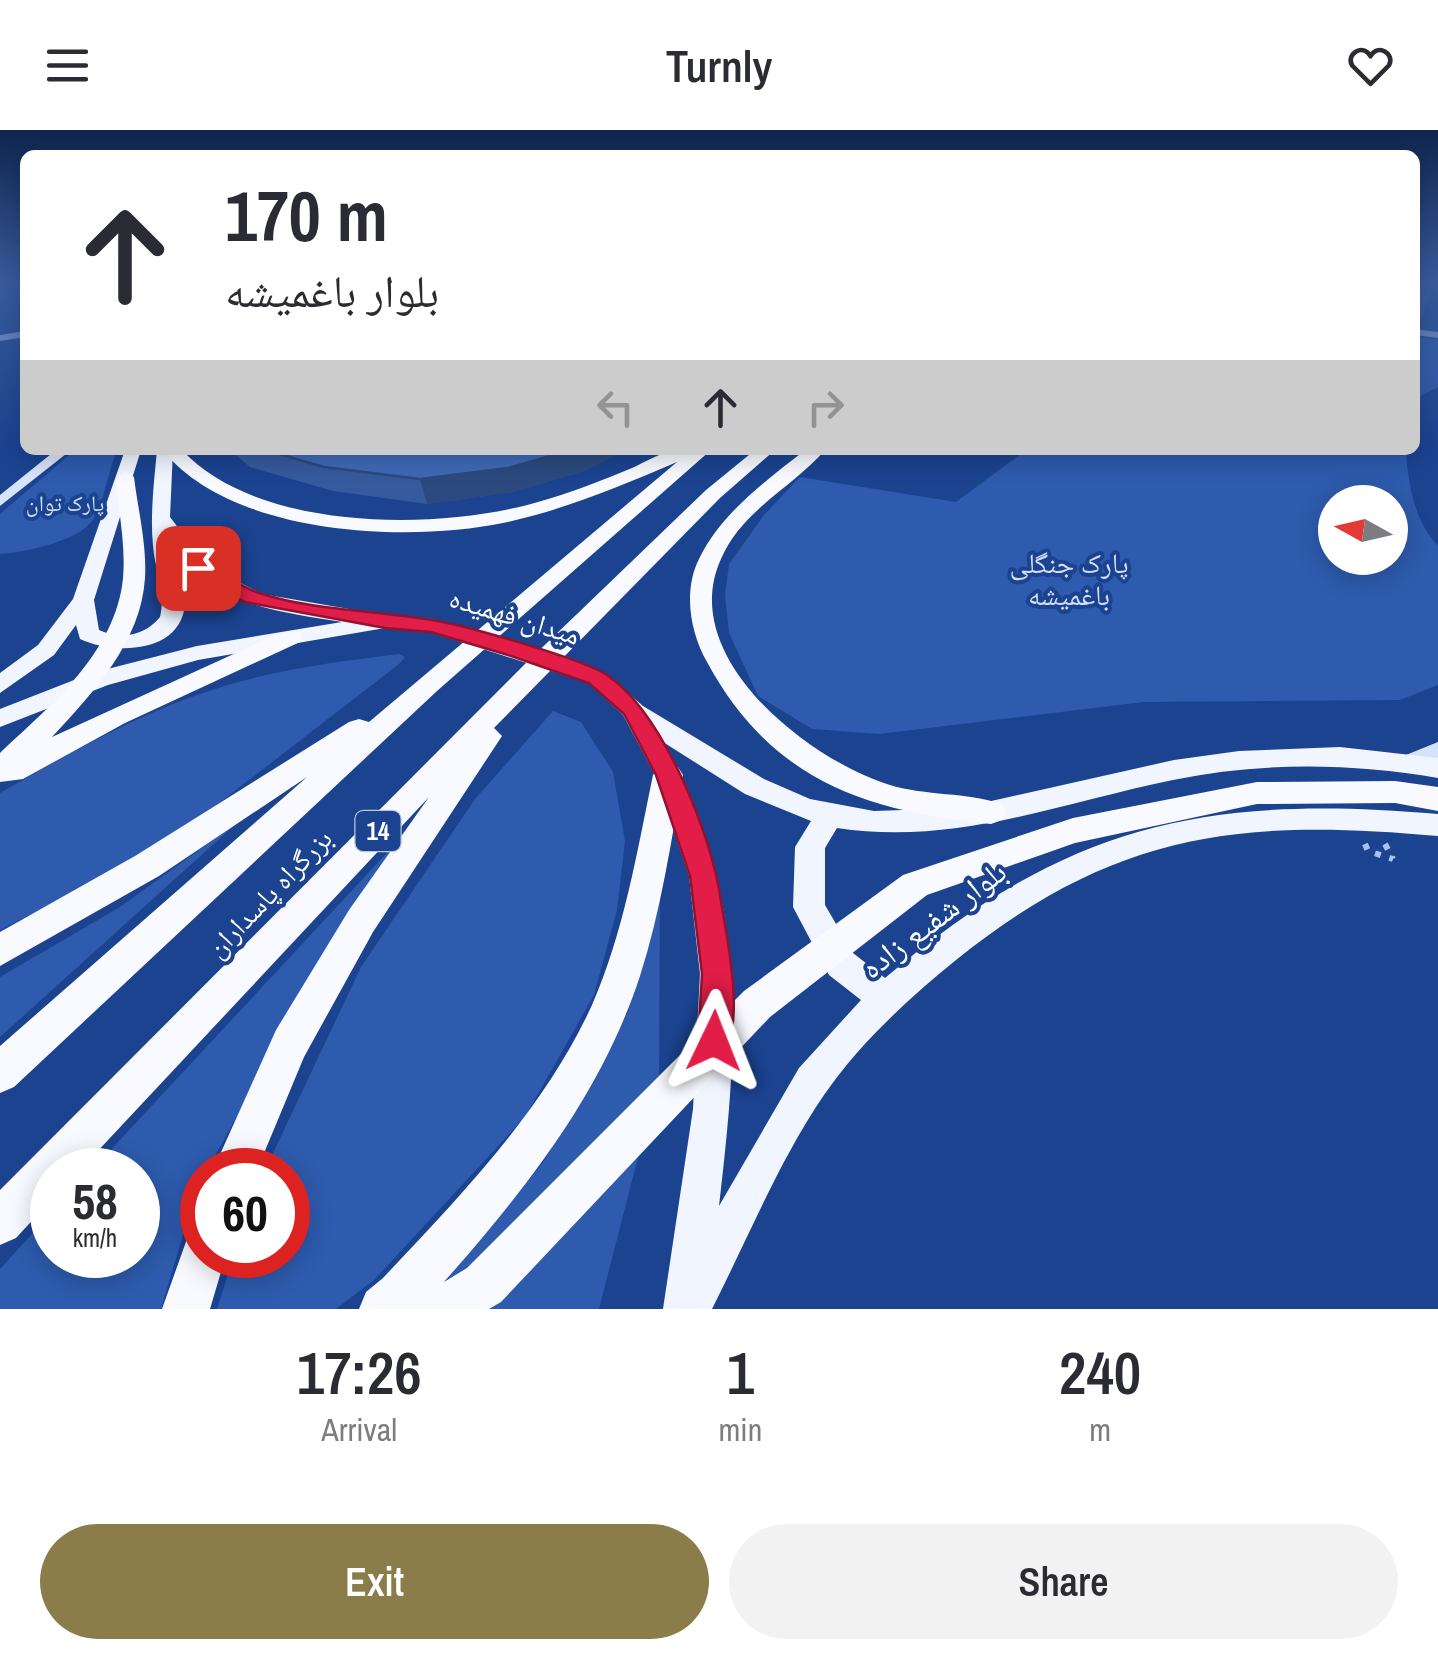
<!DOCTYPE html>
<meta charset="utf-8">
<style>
body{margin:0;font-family:"Archivo Narrow","Noto Naskh Arabic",sans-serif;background:#f2f2f3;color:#2b2b33;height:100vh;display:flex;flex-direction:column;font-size:38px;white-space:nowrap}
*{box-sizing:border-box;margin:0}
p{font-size:32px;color:#7c7c81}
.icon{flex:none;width:55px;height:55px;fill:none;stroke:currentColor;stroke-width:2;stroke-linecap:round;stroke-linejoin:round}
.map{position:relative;height:1179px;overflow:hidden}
.panel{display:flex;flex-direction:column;background:#fff;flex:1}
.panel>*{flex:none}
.banner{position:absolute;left:20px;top:20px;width:1400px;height:305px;border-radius:15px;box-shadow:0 5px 25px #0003;background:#fff;color:#2b2b33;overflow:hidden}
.needle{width:65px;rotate:278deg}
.tools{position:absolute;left:1318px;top:355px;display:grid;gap:20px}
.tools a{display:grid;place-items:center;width:90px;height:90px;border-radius:50%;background:#fff;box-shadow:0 5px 25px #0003;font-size:50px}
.speed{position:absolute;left:30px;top:1018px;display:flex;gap:20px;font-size:50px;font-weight:700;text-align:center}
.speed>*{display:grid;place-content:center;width:130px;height:130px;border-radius:50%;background:#fff;box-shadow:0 5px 25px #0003;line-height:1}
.speed small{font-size:25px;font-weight:400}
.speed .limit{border:15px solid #d22;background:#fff;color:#111}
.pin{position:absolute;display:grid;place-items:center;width:85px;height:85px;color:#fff;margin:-42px;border-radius:20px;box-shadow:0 5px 15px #0006}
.me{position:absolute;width:110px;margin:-55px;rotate:2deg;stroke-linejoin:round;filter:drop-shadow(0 0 8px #0008)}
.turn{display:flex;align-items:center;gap:35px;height:210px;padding:0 40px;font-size:45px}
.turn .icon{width:130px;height:130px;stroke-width:2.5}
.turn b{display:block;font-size:70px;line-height:85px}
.lanes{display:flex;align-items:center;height:95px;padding:0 40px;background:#0003;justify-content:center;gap:50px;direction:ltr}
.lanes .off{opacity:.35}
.eta{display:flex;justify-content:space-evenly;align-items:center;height:170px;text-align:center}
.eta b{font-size:60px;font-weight:600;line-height:70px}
.cta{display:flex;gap:20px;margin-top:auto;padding:20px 40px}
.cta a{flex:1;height:115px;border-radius:60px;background:#8a7d4a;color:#fff;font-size:40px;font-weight:600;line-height:115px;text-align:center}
.cta a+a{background:#f2f2f3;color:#2b2b33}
header{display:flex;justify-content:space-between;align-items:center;height:130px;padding:0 40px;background:#fff;font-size:45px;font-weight:600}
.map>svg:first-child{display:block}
.green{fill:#2e5bae;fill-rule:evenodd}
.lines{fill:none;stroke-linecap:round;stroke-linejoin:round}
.path{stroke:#aac2ee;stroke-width:6;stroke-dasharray:6 9;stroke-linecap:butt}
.tertiary{fill:#aac2ee;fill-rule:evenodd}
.secondary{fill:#d7e3fa;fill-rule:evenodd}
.primary{fill:#f1f5ff;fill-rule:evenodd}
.trunk{fill:#f8faff;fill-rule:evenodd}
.wall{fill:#365a9d}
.shaded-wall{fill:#2c4a7f}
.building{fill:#3f69b6;stroke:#2c4a7f;stroke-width:2.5}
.route{fill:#e11d48;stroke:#92132f;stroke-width:2.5}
.labels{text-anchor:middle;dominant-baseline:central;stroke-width:8;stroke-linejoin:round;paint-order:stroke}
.far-park-label{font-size:22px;fill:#d0dffa;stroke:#1b4390}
.shield{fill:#1b4390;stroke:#bbc7de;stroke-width:2.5}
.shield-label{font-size:25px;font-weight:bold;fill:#fff}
.park-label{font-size:28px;fill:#d0dffa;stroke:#1b4390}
.street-label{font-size:28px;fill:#fff;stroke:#1b4390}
.near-street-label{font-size:32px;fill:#fff;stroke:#1b4390}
</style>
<header><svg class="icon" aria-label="menu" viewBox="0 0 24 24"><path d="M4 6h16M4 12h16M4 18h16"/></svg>Turnly<svg class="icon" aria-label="heart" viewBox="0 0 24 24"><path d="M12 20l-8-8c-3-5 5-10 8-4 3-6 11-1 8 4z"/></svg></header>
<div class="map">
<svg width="1438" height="1179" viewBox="0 0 1438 1179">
<rect width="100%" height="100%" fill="#1b4390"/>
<!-- green -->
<g class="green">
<path d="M1415 206 1438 210V257L1415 269Z"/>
<path d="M75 320H117C108 342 105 368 94 388 83 410 23 423 0 424V384Z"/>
<path d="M1026 320H1406C1408 353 1414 391 1438 416V555L1400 570 1143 572 879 604 812 599 758 566 729 503 725 465 729 434 764 385 800 347 956 372ZM1335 372H1390V428H1335Z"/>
<path d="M399 524 405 527 399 534 214 677 97 750 0 800V663C67 625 135 585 209 561 270 540 336 532 399 524Z"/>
<path d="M553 581 581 592 613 642 625 711 617 780 594 865 525 987 374 1150 336 1179H217L234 1125H288V1040H265L361 837 475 669Z"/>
<path d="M238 692 0 907V847L120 777Z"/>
<path d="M398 711 347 789 207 1040H202L161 1179H0V1139L52 1082V1125H138V1040H92Z"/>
<path d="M660 755 659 946 599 1179H423L544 1031 628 882Z"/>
</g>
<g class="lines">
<!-- path -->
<g class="path">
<path d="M1365 714 1368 721 1393 729"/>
<path d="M1385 714 1393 729"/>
</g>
<!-- tertiary -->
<g class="tertiary">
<path d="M1415 199 1438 202V208L1415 205Z"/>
<path d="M25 201V207L0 211V205Z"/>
</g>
<!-- secondary -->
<g class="secondary">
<path d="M56 320H71L0 376V365Z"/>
<path d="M1438 612V628L1408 640 1401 637 1397 632 1401 627Z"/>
</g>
<!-- primary -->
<path class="primary" d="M125 320H141L94 470 99 500C120 510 145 506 160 487 166 462 155 441 153 416 150 384 154 352 157 320H173L170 387 206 435 262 464 361 481 371 487 432 489 605 543 643 576 764 649 810 669 874 681 960 678 1174 630 1239 621 1340 617 1438 628V648C1350 633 1261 632 1173 650 1060 673 955 716 837 698L825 718V775L853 823 885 848C1066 694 1205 664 1438 684V706C1240 688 1115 702 956 830 908 869 860 913 824 965 779 1031 748 1108 712 1179H663L693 979 700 844 689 746 655 645 623 585 589 553 430 502 385 498 198 530 108 555 0 597V579L92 543 197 516 342 492C280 482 211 475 172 419 175 437 186 456 185 474 181 524 114 525 80 509L76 495 54 525 0 563V543L38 515 73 469ZM663 612 745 664 811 691 795 717 793 777 829 845 861 870 799 938 719 1076C739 907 749 766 663 612Z"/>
<!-- trunk -->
<g class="trunk">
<path d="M163 320H182C258 402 438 401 538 372 570 363 601 351 632 338 645 332 660 323 674 320 686 318 698 320 711 320L437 561 14 957 0 963V916L307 647 159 746 0 836V802L135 726 349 592 359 589 369 592 677 332C621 356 564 380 503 393 405 413 230 405 163 320Z"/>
<path d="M755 320H775L720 368 494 598 502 606 373 802 304 927 257 1040H213L276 900 349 780 429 667 80 1040H52V1069L16 1108 0 1115V1060L525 534 706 360Z"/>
<path d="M805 320H825C792 358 742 380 721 429 676 527 809 630 890 655 926 666 966 662 1002 674L1006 682 1002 690 991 694C864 681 771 650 707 532 690 502 683 461 699 429 721 383 766 351 805 320Z"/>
<path d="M125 341 134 347C138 380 147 415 145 448 141 512 93 563 52 607L282 502H300L303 507 300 512 125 593 23 649 0 652V623C50 576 116 522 123 448 126 415 118 380 116 347Z"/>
<path d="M668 634 678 637 683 645C671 712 661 781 640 846 601 965 525 1060 444 1152L467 1138 744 861 903 745 1073 688 1257 652 1395 651 1438 657V681L1395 673 1257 674 1075 713 927 765 770 887 501 1172 489 1179H359L366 1162 383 1148C461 1065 544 980 592 875 624 802 637 722 653 645L658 637Z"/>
<path d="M202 1102V1125H226L210 1179H162L187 1109Z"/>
</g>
</g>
<!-- wall -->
<g class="wall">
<path d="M1415 151 1427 176 1416 195H1415Z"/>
<path d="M230 320H626L581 342 513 362 427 374 333 361 250 337Z"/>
</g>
<!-- shaded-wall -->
<path class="shaded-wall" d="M571 320H626L581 342 513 362 427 374 420 349Z"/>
<!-- building -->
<g class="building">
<path d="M1415 151H1426L1431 161 1427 176 1415 174Z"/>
<path d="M265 320H571L508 338 420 349 324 337Z"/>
</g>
<!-- sky -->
<linearGradient id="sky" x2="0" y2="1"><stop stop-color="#0f254f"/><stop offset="0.48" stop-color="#395b9c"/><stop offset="1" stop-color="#395b9c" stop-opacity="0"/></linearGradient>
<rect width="1438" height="316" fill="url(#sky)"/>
<!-- route -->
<path class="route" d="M198 433C219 439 237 456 259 463 314 481 375 480 432 490 464 495 583 529 607 545 663 583 712 705 721 771 728 814 743 882 726 922L714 927 703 922 698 911 702 844 690 746 656 645 624 584 589 553 508 525 431 502 385 498 245 472 191 442 188 438Z"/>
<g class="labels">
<!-- far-park labels -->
<g class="far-park-label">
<text x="65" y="373">پارک توان</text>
</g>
<!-- shield labels -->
<rect class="shield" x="355.5" y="681" width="45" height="40" rx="8"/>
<g class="shield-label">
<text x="378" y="701">14</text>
</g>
<!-- park labels -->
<g class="park-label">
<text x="1069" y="433">پارک جنگلی<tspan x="1069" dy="32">باغمیشه</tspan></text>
</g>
<!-- street labels -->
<g class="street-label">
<text transform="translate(515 486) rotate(17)">میدان فهمیده</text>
<text transform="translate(269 763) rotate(-46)">بزرگراه پاسداران</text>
</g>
<!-- near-street labels -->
<g class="near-street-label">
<text transform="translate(933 789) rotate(-37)">بلوار شفیع زاده</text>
</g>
</g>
</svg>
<div class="tools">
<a><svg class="needle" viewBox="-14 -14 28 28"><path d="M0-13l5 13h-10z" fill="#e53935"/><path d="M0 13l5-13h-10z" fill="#7c7c81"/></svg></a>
</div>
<div class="speed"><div>58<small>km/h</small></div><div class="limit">60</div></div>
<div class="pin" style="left:198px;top:438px;background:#d93025"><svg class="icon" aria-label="arrive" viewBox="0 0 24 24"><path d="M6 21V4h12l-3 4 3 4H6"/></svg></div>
<svg class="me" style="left:714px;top:911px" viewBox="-20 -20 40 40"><path d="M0-17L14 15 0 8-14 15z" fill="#e11d48" stroke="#fff" stroke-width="4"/></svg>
<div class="banner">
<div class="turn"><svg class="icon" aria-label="ahead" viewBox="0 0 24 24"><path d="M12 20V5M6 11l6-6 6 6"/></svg><div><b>170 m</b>بلوار باغمیشه</div></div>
<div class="lanes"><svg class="icon off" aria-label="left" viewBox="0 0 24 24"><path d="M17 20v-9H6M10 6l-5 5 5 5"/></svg><svg class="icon" aria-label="ahead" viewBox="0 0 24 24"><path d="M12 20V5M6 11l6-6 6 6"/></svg><svg class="icon off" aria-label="right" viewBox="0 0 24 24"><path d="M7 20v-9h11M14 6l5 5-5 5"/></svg></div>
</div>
</div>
<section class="panel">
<div class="eta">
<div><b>17:26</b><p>Arrival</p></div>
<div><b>1</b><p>min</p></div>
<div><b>240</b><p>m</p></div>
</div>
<div class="cta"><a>Exit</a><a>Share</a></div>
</section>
